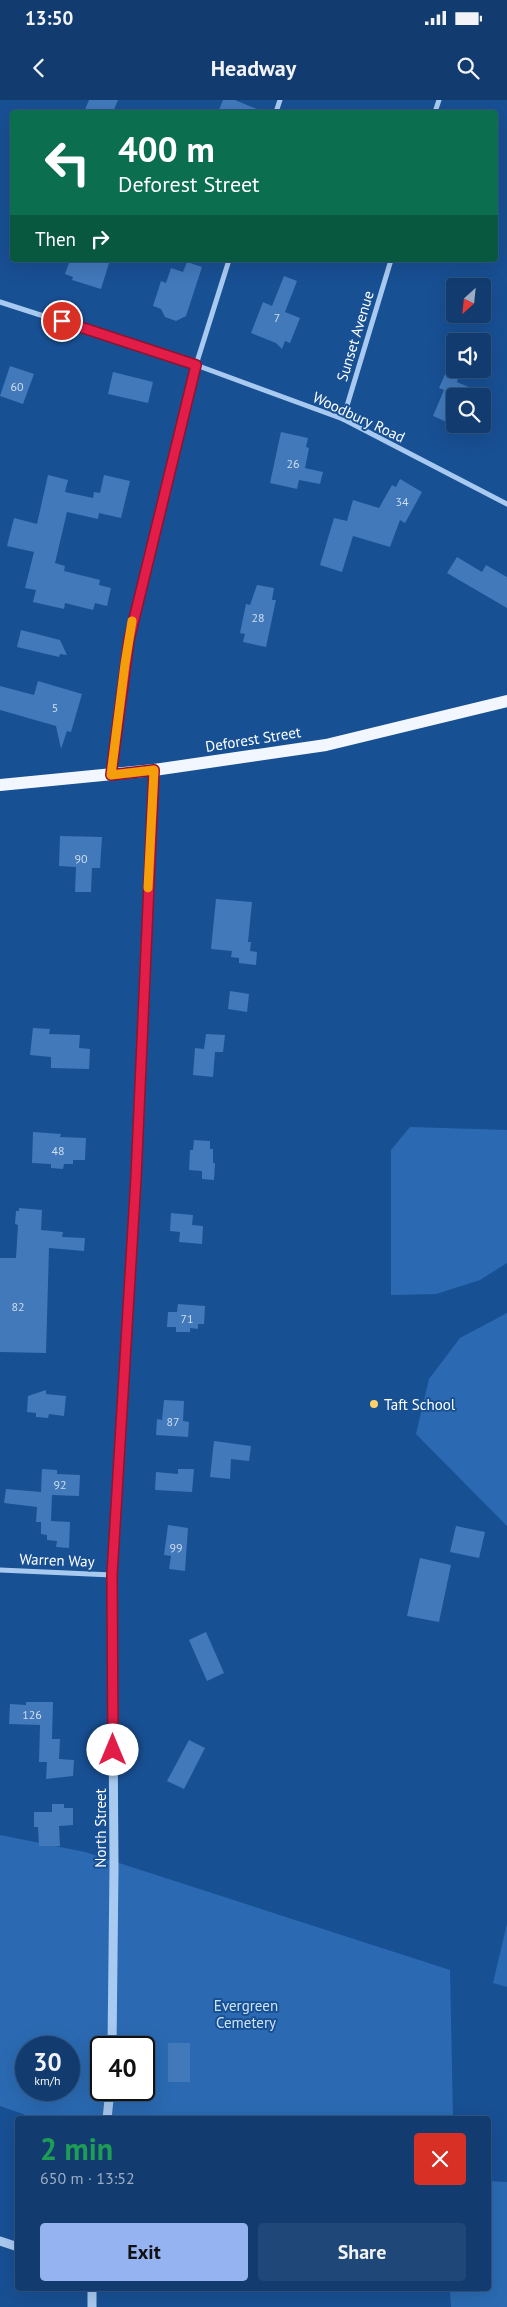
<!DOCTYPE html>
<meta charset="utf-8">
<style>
body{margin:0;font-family:"PT Sans",sans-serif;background:#1f4777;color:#f1f3f6;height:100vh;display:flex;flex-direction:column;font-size:19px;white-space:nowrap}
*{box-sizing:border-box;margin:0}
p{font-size:16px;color:#9cadc3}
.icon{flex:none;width:28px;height:28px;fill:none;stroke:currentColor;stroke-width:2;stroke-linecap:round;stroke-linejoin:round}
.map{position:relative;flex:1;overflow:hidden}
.drawer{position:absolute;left:15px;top:2016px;width:476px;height:175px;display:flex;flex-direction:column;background:#123c6f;border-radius:5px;box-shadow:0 5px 20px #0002,0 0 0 1px #315682}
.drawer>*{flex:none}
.hud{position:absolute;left:10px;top:10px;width:488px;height:152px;border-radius:5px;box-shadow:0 5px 20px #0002,0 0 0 1px #315682;background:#0b6e4f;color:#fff;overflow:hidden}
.needle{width:32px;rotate:207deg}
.buttons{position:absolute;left:446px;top:178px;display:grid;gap:10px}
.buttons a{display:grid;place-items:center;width:45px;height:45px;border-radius:5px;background:#123c6f;box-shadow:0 5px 20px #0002,0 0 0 1px #315682;font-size:25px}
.speed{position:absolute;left:15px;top:1936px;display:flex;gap:10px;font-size:25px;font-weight:700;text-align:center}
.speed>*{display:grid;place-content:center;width:65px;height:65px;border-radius:50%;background:#123c6f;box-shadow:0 5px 20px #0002,0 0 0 1px #315682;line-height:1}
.speed small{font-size:12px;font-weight:400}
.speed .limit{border:2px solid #111;border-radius:8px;background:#fff;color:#111}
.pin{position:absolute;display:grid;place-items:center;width:42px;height:42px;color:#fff;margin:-21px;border:2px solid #fff;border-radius:50%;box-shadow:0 1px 5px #0007}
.me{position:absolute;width:55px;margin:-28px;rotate:0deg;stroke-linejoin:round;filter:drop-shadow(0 0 4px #0008)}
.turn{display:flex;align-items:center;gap:18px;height:105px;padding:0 25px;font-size:22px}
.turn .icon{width:65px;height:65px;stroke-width:2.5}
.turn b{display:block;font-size:35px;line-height:42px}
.then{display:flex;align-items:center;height:48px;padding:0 25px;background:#0003;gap:10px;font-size:19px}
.round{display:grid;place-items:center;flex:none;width:52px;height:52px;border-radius:5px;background:#1f4777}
.head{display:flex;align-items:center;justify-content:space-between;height:85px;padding:0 25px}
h1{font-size:30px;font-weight:700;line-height:38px;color:#1e9e55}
.button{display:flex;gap:10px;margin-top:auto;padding:10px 25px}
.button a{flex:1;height:58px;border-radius:5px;background:#95b2f1;color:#111;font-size:20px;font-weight:700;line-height:58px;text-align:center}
.button a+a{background:#1f4777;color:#f1f3f6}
.status{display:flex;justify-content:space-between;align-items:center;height:35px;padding:0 25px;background:#123c6f;direction:ltr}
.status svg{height:14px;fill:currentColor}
header{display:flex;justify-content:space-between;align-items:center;height:65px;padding:0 25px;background:#123c6f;font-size:22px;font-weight:700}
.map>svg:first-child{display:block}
.green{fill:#2b6ab2;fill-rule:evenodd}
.building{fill:#4179bb}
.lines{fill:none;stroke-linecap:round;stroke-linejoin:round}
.minor{stroke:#a9caf0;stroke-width:5}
.tertiary{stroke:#a9caf0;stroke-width:9}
.primary{stroke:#f2f7ff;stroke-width:12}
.route-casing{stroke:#92132f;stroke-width:12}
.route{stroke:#e11d48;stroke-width:9}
.slow{stroke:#f59e0b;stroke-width:9}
.poi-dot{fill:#ffd168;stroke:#185094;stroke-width:2}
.labels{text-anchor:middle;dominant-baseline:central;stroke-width:4;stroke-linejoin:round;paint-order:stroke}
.number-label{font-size:12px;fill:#d0deee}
.street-label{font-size:15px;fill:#fff;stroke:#185094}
.poi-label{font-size:15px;fill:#fff;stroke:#185094;text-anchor:start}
.park-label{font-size:15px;fill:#cfe4fb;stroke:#185094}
</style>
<div class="status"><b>13:50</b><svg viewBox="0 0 49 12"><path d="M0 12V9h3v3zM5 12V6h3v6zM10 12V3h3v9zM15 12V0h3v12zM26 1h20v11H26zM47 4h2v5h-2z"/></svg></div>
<header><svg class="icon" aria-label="back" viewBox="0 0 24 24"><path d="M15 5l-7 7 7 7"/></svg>Headway<svg class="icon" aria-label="search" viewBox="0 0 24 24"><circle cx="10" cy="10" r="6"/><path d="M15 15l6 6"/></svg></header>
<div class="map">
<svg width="507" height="2207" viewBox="0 0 507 2207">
<rect width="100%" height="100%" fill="#185094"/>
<!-- green -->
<g class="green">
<path d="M410 1027 507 1030V1163L480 1180 436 1194 391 1195V1050Z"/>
<path d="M507 1213V1426L416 1334 429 1279 460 1238Z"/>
<path d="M0 1735 85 1752 450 1870 453 2019H37L0 2006ZM26 1948H69V1990H26ZM101 1948H144V1990H101Z"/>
<path d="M507 1824V1887L493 1883Z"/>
<path d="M489 2081 507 2082V2207H451L450 2189H489Z"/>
</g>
<!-- building -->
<g class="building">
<path d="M89 0H118L113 12H84Z"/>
<path d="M223 0H235L264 12H218Z"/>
<path d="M70 160H110L101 189 72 180 73 177 65 174Z"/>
<path d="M187 162 202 167 186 216 176 221 165 217 161 209 153 206 161 181 166 183 171 168 183 172Z"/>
<path d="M284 176 297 181 285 212 300 218 290 243 285 241 282 249 276 243 251 233 263 202 272 206Z"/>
<path d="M455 265V273L459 275 457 282 490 296H455V323L450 320 449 323 433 316 444 290 439 288 447 270 452 272Z"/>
<path d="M10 266 34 274 23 304 0 296Z"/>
<path d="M113 272 153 282 148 303 108 294Z"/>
<path d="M281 332 308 338 306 347 309 348 305 368 323 372 320 384 299 380 297 389 270 383Z"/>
<path d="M48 375 68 380 65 392 93 398 94 392 100 393 104 375 130 381 121 418 99 413 98 419 67 412 55 463 65 466 64 471 100 480 99 485 111 488 107 506 95 503 93 510 65 503 64 509 33 502 36 490 25 488 34 452 7 446 14 418 37 424Z"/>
<path d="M400 379 422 392 405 423 400 420 390 447 353 436 342 472 320 465 334 418 347 421 353 400 379 408 392 385 396 387Z"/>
<path d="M457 457 482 472 486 465 507 477V508L447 473Z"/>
<path d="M257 485 274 488 272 500H276L266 547 243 542 245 534 240 533 246 504 250 505Z"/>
<path d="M21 530 60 540 67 555 60 554 59 557 17 547Z"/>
<path d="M38 581 82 594 71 632 67 631 61 649 56 626 0 610V586L34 595Z"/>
<path d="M60 736 102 737 100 768H92L91 792H75L76 767 59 766Z"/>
<path d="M216 799 252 802 248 842H251L250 851 257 852 256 865 239 863V858L231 857 232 851 211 849Z"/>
<path d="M230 891 249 894 247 912 228 909Z"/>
<path d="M33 928 50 929 49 934 80 935 79 948 90 949 89 969 51 968V957L30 955Z"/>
<path d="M206 934 225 935 223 952H215L213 977 193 975 195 948 204 949Z"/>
<path d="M33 1032 61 1034 60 1037 86 1038 85 1060H73V1064H64L63 1069 51 1068V1064L32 1063Z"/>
<path d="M194 1040 210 1041V1049H213V1063H215L214 1080 202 1079V1071L189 1070 190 1050H193Z"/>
<path d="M19 1108 42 1110 41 1130 63 1132 62 1137 85 1138 84 1151 49 1148 46 1253 0 1252V1158H16L18 1125 15 1124 16 1111H19Z"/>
<path d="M171 1113 193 1115 192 1125 203 1126 202 1144 179 1142 180 1132 170 1131Z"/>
<path d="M178 1204 205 1206 204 1224H198V1229L190 1228V1232H176V1227H167L168 1212H177Z"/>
<path d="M46 1290V1294L66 1296 64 1316 49 1314 48 1318 36 1317V1313L27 1312 28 1296Z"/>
<path d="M164 1300 184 1301 183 1321 189 1322 188 1337 156 1335 157 1319 162 1320Z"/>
<path d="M214 1341 251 1346 249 1361 231 1359 230 1379 210 1377Z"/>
<path d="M42 1369 57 1370V1374L80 1375 79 1396 52 1395 51 1421 70 1422 69 1448 56 1447 57 1441 47 1440V1435L41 1434V1422H36L37 1407 4 1403 6 1389 41 1392Z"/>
<path d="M178 1369H194L192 1392 155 1390 156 1372 178 1374Z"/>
<path d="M168 1425 188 1428 185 1471 169 1469 171 1456 164 1455Z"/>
<path d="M456 1426 485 1432 479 1458 450 1452Z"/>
<path d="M420 1458 451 1465 439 1522 407 1516Z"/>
<path d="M206 1532 224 1573 207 1581 189 1540Z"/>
<path d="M26 1602H53L52 1639H60L59 1659 74 1660 73 1676 46 1679 47 1662H39L40 1625 9 1624 10 1604 26 1605Z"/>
<path d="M189 1640 205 1648 184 1689 167 1681Z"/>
<path d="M52 1704H64V1708H73V1725L59 1726 60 1746H39L38 1727H34V1712H52Z"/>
<rect x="168" y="1943" width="22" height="39"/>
</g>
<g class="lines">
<!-- minor -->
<g class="minor">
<path d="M276 12 280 0"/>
<path d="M435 12 439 0"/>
<path d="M0 202 196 265 343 319 507 404"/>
<path d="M343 319 391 160"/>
<path d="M111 675 125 563 135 510 196 265 229 160"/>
<path d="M0 1470 112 1475"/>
</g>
<!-- tertiary -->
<g class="tertiary">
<path d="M112 1948 114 1767 112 1475 136 1078 154 670"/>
<path d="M107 2019 110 1990"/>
<path d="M0 2141 18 2147"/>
<path d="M92 2189V2207"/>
</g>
<!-- primary -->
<path class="primary" d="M0 685 154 670 326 645 507 601"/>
</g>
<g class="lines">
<!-- route casing -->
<g class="route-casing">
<path id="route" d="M62 221 196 265 129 540 111 675 154 670 136 1078 112 1475 113 1650"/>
</g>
<!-- route -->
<use href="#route" class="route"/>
<!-- slow -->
<path class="slow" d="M132 521 125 564 111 675 154 670 148 788"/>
</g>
<!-- markers -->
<circle class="poi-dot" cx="374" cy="1304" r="5"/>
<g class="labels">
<!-- number labels -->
<g class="number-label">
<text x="277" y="217">7</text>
<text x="17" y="286">60</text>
<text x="293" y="363">26</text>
<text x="402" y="401">34</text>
<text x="258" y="517">28</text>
<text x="55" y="607">5</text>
<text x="81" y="758">90</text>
<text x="58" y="1050">48</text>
<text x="18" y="1206">82</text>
<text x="187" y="1218">71</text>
<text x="173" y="1321">87</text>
<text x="60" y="1384">92</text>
<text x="176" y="1447">99</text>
<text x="32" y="1614">126</text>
</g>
<!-- street labels -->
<g class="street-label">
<text transform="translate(355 236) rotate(-73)">Sunset Avenue</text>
<text transform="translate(359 317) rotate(25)">Woodbury Road</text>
<text transform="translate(253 639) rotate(-9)">Deforest Street</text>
<text transform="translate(57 1460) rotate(2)">Warren Way</text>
<text transform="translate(100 1728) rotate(-90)">North Street</text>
</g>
<!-- poi labels -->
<g class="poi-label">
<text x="384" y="1304">Taft School</text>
</g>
<!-- park labels -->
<g class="park-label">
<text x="246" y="1905">Evergreen<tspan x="246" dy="17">Cemetery</tspan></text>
</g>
</g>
</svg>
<div class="buttons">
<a><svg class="needle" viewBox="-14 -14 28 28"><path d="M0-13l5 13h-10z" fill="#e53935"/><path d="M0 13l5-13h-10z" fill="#9cadc3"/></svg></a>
<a><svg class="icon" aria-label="sound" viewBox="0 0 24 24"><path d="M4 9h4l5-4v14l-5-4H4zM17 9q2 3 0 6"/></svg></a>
<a><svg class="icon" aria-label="search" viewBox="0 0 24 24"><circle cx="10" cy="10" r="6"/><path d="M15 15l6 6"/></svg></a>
</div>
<div class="speed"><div>30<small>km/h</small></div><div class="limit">40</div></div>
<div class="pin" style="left:62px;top:221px;background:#d93025"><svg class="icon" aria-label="arrive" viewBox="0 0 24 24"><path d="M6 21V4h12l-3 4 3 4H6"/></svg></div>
<svg class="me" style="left:113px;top:1650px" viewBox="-20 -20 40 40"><circle r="19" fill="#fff"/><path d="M0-13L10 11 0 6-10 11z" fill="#e11d48"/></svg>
<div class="hud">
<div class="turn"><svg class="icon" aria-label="left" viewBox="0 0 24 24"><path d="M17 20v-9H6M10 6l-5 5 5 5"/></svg><div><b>400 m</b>Deforest Street</div></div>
<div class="then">Then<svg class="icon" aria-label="right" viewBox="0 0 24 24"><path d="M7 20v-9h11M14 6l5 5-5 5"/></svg></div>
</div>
<section class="drawer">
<div class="head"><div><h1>2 min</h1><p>650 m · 13:52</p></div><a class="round" style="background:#d93025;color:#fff"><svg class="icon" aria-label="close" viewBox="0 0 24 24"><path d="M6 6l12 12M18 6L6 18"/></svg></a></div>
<div class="button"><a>Exit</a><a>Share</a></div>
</section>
</div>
